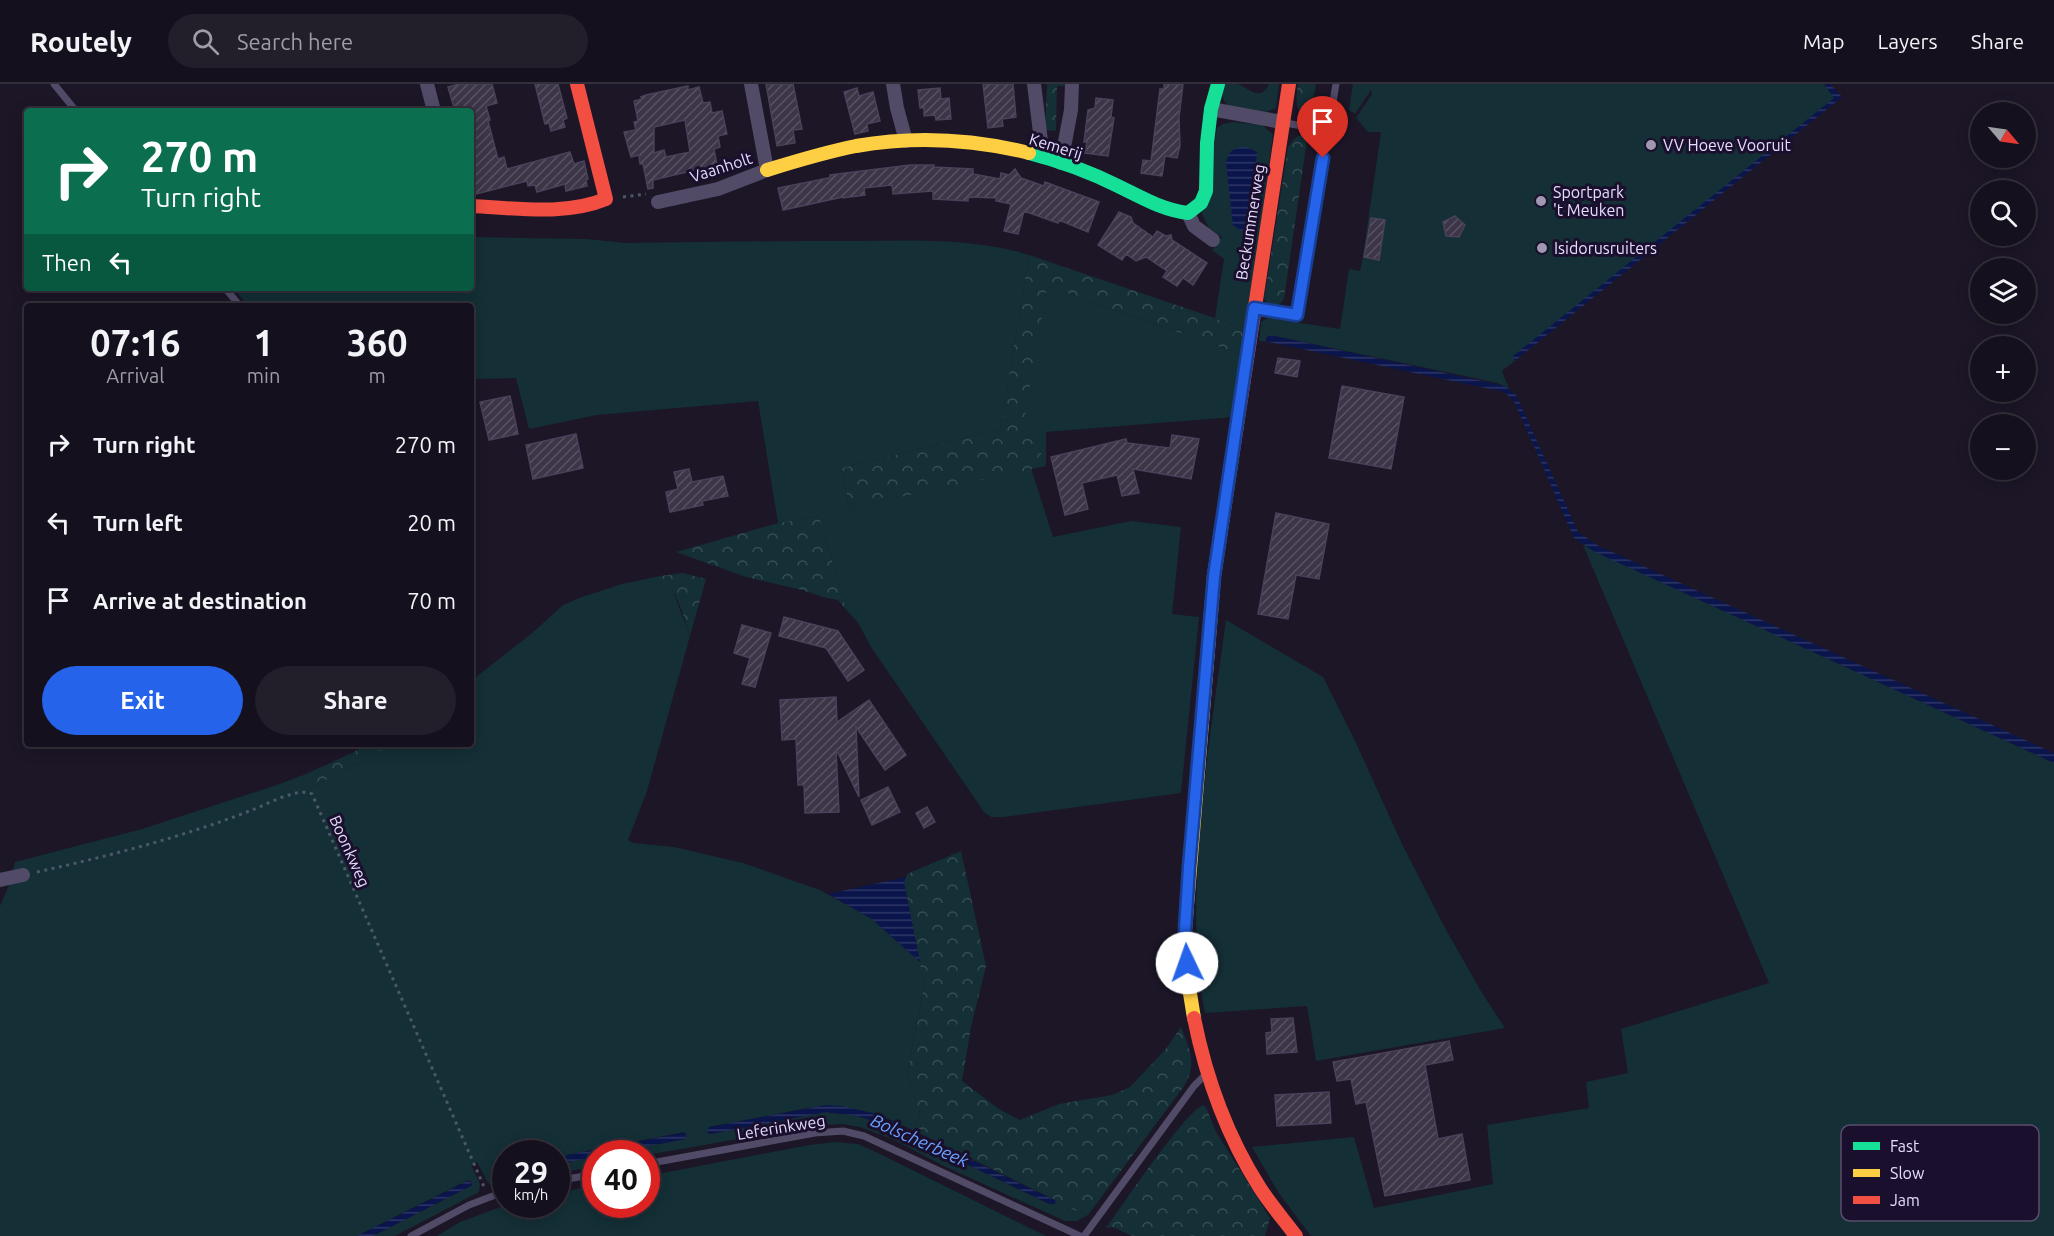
<!DOCTYPE html>
<meta charset="utf-8">
<style>
body{margin:0;font-family:Ubuntu,sans-serif;background:#221e2a;color:#f1f3f6;height:100vh;display:flex;flex-direction:column;font-size:22px;white-space:nowrap}
*{box-sizing:border-box;margin:0}
p{font-size:20px;color:#9d9da4}
.icon{flex:none;width:33px;height:33px;fill:none;stroke:currentColor;stroke-width:2;stroke-linecap:round;stroke-linejoin:round}
.map{position:relative;flex:1;overflow:hidden}
.drawer{position:absolute;left:24px;top:219px;width:450px;height:444px;display:flex;flex-direction:column;background:#15101d;border-radius:6px;box-shadow:0 3px 15px #0003,0 0 0 2px #34303b}
.drawer>*{flex:none}
.hud{position:absolute;left:24px;top:24px;width:450px;height:183px;border-radius:6px;box-shadow:0 3px 15px #0003,0 0 0 2px #34303b;background:#0b6e4f;color:#fff;overflow:hidden}
.needle{width:39px;rotate:119deg}
.fabs{position:absolute;left:1970px;top:18px;display:grid;gap:12px}
.fabs a{display:grid;place-items:center;width:66px;height:66px;border-radius:50%;background:#15101d;box-shadow:0 3px 15px #0003,0 0 0 2px #34303b;font-size:30px}
.speed{position:absolute;left:492px;top:1056px;display:flex;gap:12px;font-size:30px;font-weight:700;text-align:center}
.speed>*{display:grid;place-content:center;width:78px;height:78px;border-radius:50%;background:#15101d;box-shadow:0 3px 15px #0003,0 0 0 2px #34303b;line-height:1}
.speed small{font-size:15px;font-weight:400}
.speed .limit{border:9px solid #d22;background:#fff;color:#111}
.pin{position:absolute;display:grid;place-items:center;width:51px;height:51px;color:#fff;margin:-62px -26px;border-radius:50% 50% 50% 0;rotate:-45deg;box-shadow:0 0 6px #0007}
.pin .icon{rotate:45deg}
.me{position:absolute;width:66px;margin:-33px;rotate:357deg;stroke-linejoin:round;filter:drop-shadow(0 0 4px #0008)}
.turn{display:flex;align-items:center;gap:21px;height:126px;padding:0 18px;font-size:27px}
.turn .icon{width:78px;height:78px;stroke-width:2.5}
.turn b{display:block;font-size:42px;line-height:51px}
.then{display:flex;align-items:center;height:57px;padding:0 18px;background:#0003;gap:12px;font-size:22px}
.eta{display:flex;justify-content:space-evenly;align-items:center;height:102px;text-align:center}
.eta b{font-size:36px;font-weight:600;line-height:42px}
.primary-button{display:flex;gap:12px;margin-top:auto;padding:12px 18px}
.primary-button a{flex:1;height:69px;border-radius:36px;background:#2563eb;color:#fff;font-size:24px;font-weight:600;line-height:69px;text-align:center}
.primary-button a+a{background:#221e2a;color:#f1f3f6}
ul{padding:0;list-style:none}
li{display:flex;align-items:center;gap:18px;height:78px;padding:0 18px}
li div{flex:1}
li b{display:block;font-size:22px}
li em{font-style:normal}
header{display:flex;align-items:center;gap:36px;box-sizing:border-box;height:84px;padding:0 30px;background:#15101d;border-bottom:2px solid #34303b}
header strong{font-size:28px}
nav{display:flex;gap:33px;margin-inline-start:auto;font-size:21px}
.search{width:420px;height:54px;background:#221e2a;display:flex;align-items:center;gap:15px;box-sizing:border-box;padding:0 21px;border-radius:33px;color:#9d9da4;font-size:22px}
.map>svg:first-child{display:block}
.grass{fill:#142f36}
.forest{fill:url(#forest-crowns)}
.water{fill:url(#water-rules)}
.building{fill:url(#building-hatch);stroke:#4a415a;stroke-width:1.5;fill-rule:evenodd}
.lines{fill:none;stroke-linecap:round;stroke-linejoin:round}
.path{stroke:#4c5769;stroke-width:3;stroke-dasharray:3 4.5;stroke-linecap:butt}
.lane{stroke:#524b68;stroke-width:7}
.street{stroke:#524b68;stroke-width:14}
.fast{stroke:#16e098;stroke-width:14}
.slow{stroke:#ffcf43;stroke-width:14}
.jam{stroke:#f24e42;stroke-width:14}
.route-casing{stroke:#184099;stroke-width:15}
.route{stroke:#2563eb;stroke-width:10}
.poi-dot{fill:#a097b3;stroke:#1a102d;stroke-width:2}
.labels{text-anchor:middle;dominant-baseline:central;stroke-width:6;stroke-linejoin:round;paint-order:stroke}
.poi-label{font-size:16px;fill:#e7dcff;stroke:#1a102d;text-anchor:start}
.street-label{font-size:16px;fill:#e7dcff;stroke:#1a102d}
.water-label{font-size:18px;font-style:italic;fill:#6aa0ff;stroke:#1a102d}
.key{fill:#1a102d;stroke:#584d6c;stroke-width:1.5}
.key-label{font-size:16px;fill:#e7dcff}
</style>
<header>
<strong>Routely</strong>
<div class="search"><svg class="icon" aria-label="search" viewBox="0 0 24 24"><circle cx="10" cy="10" r="6"/><path d="M15 15l6 6"/></svg>Search here</div>
<nav><a>Map</a><a>Layers</a><a>Share</a></nav>
</header>
<div class="map">
<svg width="2054" height="1152" viewBox="0 0 2054 1152">
<defs>
<pattern id="forest-crowns" width="20" height="18" patternUnits="userSpaceOnUse" patternTransform="scale(1.5)"><rect width="20" height="18" fill="#142f36"/><path d="M2 6a3 3 0 1 1 6 0M12 15a3 3 0 1 1 6 0" fill="none" stroke="#364d54"/></pattern>
<pattern id="water-rules" width="6" height="5" patternUnits="userSpaceOnUse" patternTransform="scale(1.5)"><rect width="6" height="5" fill="#0a154b"/><path d="M0 2.5h6" fill="none" stroke="#2e3666"/></pattern>
<pattern id="building-hatch" width="6" height="6" patternUnits="userSpaceOnUse" patternTransform="scale(1.5)"><rect width="6" height="6" fill="#3c3548"/><path d="M-1 1l2-2M0 6l6-6M5 7l2-2" fill="none" stroke="#585263"/></pattern>
</defs>
<rect width="100%" height="100%" fill="#1c1627"/>
<!-- grass -->
<g class="grass">
<path d="M1223 0C1227 0 1233 0 1237 0 1248 2 1259 20 1269 0H1279L1276 24 1266 28 1230 23 1224 17 1222 11Z"/>
<path d="M1353 0H1827L1838 13 1514 275 1516 276 1502 287 1509 305 1498 299 1270 251 1267 253 1266 257 1269 258 1259 257 1261 238 1268 234 1340 245 1349 185 1360 187 1362 178 1381 48H1368L1356 34 1372 10 1371 6 1355 30 1349 26Z"/>
<path d="M1233 38 1262 41 1273 50 1247 245 1215 234 1224 175 1212 166 1222 153 1209 144 1202 130 1217 44 1223 40Z"/>
<path d="M471 153 586 155 626 159C700 158 773 157 847 157 907 157 971 153 1029 171L1000 345 842 384 849 424 1031 384 1053 453 1131 437 1181 443 1172 530 1199 533 1181 709 1004 733H991L984 728 871 563 857 537 847 527 819 432 778 439 758 317 597 331 529 345 516 294 471 295V222H248L233 204H471Z"/>
<path d="M1047 202 1243 271 1234 333 1046 348V382L1029 338H1023Z"/>
<path d="M1583 461 2054 679V1152H1311L1278 1108 1252 1063 1354 1053 1374 1124 1493 1100 1487 1041 1589 1024 1586 998 1628 989 1621 945 1769 899Z"/>
<path d="M660 492 668 498 674 510 690 552 647 707 628 756 633 759 674 763 743 779 820 806 872 835 920 878 924 901 907 990 920 1029 915 1047 877 1030 813 1023 709 1043 707 1049 710 1050 826 1028 857 1032 874 1037 912 1054 1049 1120 1055 1119 1088 1131 1077 1137H1065L944 1082 892 1055 860 1043 842 1040 813 1042 647 1071 646 1070 612 1069 685 1055 684 1048 557 1073 556 1070H506L505 1084 491 1087 490 1090 493 1094 505 1091V1101L494 1103 488 1099 477 1078 471 1081 480 1100 479 1108 395 1152H372L469 1103 472 1101 471 1097H466L357 1152H0V822L10 799 15 778 142 745 277 701 306 690 314 702 373 672 389 660H471V597L531 550 563 521 582 513 622 500Z"/>
<path d="M1226 536 1323 593 1356 659 1403 762 1445 844 1482 909 1505 944 1316 977 1307 922 1205 929C1193 869 1195 810 1200 750 1205 679 1216 608 1226 536Z"/>
<path d="M835 1058 858 1060 878 1069 1046 1152H437L460 1138 506 1121 556 1120 557 1109 595 1101 596 1120H646L647 1092 809 1061Z"/>
<path d="M595 1073V1082L557 1090V1080Z"/>
</g>
<!-- forest -->
<g class="forest">
<path d="M1047 0H1065V2H1057L1056 47 1045 46Z"/>
<path d="M1298 0H1316L1310 31 1324 34V39C1297 34 1294 25 1298 0Z"/>
<path d="M1308 49 1284 215 1279 221H1270L1264 215 1288 63 1296 53Z"/>
<path d="M1029 171 1247 245 1243 271 1047 202 1024 337H1029L1046 382 849 424 842 384 1000 345Z"/>
<path d="M819 432 847 527 838 516 823 513 802 506 746 493 676 468 778 439Z"/>
<path d="M683 489 706 495 690 552C683 531 678 507 660 492Z"/>
<path d="M366 660H389L373 672 314 702 306 690 354 668Z"/>
<path d="M961 767 986 882 971 943 962 997 999 1025 1020 1036 1059 1020 1112 1011 1130 1003 1165 966 1181 943C1190 967 1197 977 1185 1001L1088 1131 1055 1119V1116L915 1047 920 1029 907 990 924 901 904 798 907 790Z"/>
<path d="M1203 1021 1206 1023 1216 1048 1270 1134 1265 1152H1132L1113 1143 1106 1144C1122 1122 1184 1029 1203 1021Z"/>
</g>
<!-- water -->
<g class="water">
<path d="M1824 0H1830L1842 13 1516 276 1513 275V272L1834 14Z"/>
<path d="M1246 63 1257 68 1249 143 1247 147H1241L1233 141 1226 79C1228 67 1234 63 1246 63Z"/>
<path d="M1270 251 1505 302 1516 311 1578 448 1599 462 2054 669V679L1595 468 1574 454 1514 317 1504 308 1269 258 1266 257 1267 253Z"/>
<path d="M906 793 904 798 906 809 920 878 872 835 828 810Z"/>
<path d="M826 1021 841 1022 877 1030 1056 1117 1054 1120H1050L912 1054 874 1037 857 1032 826 1028 710 1050 707 1046 709 1043Z"/>
<path d="M682 1049H686L685 1055 612 1069 596 1070 595 1073 557 1080V1073Z"/>
<path d="M469 1096 472 1101 469 1103 373 1152H357Z"/>
</g>
<!-- building -->
<g class="building">
<path d="M459 0H492L497 19 486 22 490 36 488 37 498 75 504 73 507 85 570 68 574 80 584 77 588 95H586L587 102 566 107 565 100 537 108 535 101 528 102 527 97 476 110 471 89V27H455L448 3Z"/>
<path d="M535 0H558L567 34 563 36 565 43 551 47 549 39 545 40Z"/>
<path d="M766 0H793L802 45 793 46 795 59 777 62Z"/>
<path d="M983 0H1013L1016 33 1002 35 1003 42 988 44Z"/>
<path d="M1164 0H1183L1179 33 1180 62 1177 74 1165 72 1162 92 1141 89 1143 76 1151 77 1160 5H1164Z"/>
<path d="M688 2V6L699 3 703 19 710 18 712 29 722 27 727 50 718 52 720 63 714 65 717 81 653 96V104L648 105 643 80H640L639 71 631 73 624 48 636 46 634 38 638 37 634 17 642 15 641 13 646 11ZM685 36 690 68 666 73 664 66 654 69V43Z"/>
<path d="M857 4 859 12 873 8 880 37 867 40 868 47 855 50 844 8Z"/>
<path d="M940 4 941 15 949 14 951 35 936 36 935 31 924 32V24H920L918 6Z"/>
<path d="M1096 14 1113 16 1111 33 1114 34 1108 72 1085 69 1087 58H1084L1088 26 1095 24Z"/>
<path d="M910 81H934V83L973 85V90L1000 95 1001 89 1009 91 1015 85 1021 94 1044 102 1045 98 1099 118 1088 148 1059 136 1058 139 1024 127 1018 150 1004 147 1011 120 996 117 997 114 971 113 968 114V117L933 115V107L893 110 892 101 864 104 865 111 843 114V113L783 126 778 104 828 94H830V91Z"/>
<path d="M1119 128 1131 133 1133 139 1153 153 1157 147 1166 152 1171 151 1172 156 1207 179 1193 201 1183 194 1177 202 1163 193 1167 187 1146 173 1136 177 1126 170 1122 176 1098 161Z"/>
<path d="M1455 132 1465 141 1459 153 1446 152 1443 138Z"/>
<path d="M1371 134 1385 136 1379 176 1364 173Z"/>
<path d="M1278 274 1300 277 1297 293 1275 289Z"/>
<path d="M1342 302 1404 313 1391 385 1329 374Z"/>
<path d="M510 312 518 350 489 356 480 318Z"/>
<path d="M576 350 583 384 533 395 526 361Z"/>
<path d="M1172 351 1199 355 1191 395 1133 385 1139 409 1122 412 1117 391 1082 399 1088 425 1065 431 1051 373 1126 355 1127 359 1170 364Z"/>
<path d="M689 385 692 398 723 392 728 412 702 417 703 421 670 428 666 408 678 405 674 388Z"/>
<path d="M1276 429 1329 440 1319 495 1296 491 1288 535 1258 530Z"/>
<path d="M784 533 838 547 864 586 848 597 826 564 779 552Z"/>
<path d="M742 541 771 549 755 603 742 600 750 574 734 569Z"/>
<path d="M836 613 837 638 869 616 906 671 885 686 856 643 859 713 836 665 839 728 805 729 804 701H798L796 655 782 656 780 616Z"/>
<path d="M888 703 900 728 872 741 861 716Z"/>
<path d="M927 723 935 738 924 744 916 729Z"/>
<path d="M1293 934 1297 968 1267 970 1266 949 1272 948 1271 935Z"/>
<path d="M1449 957 1453 976 1425 981 1438 1055 1462 1050 1470 1096 1385 1112 1366 1018 1356 1020 1351 995 1337 997 1333 978Z"/>
<path d="M1329 1008 1331 1039 1277 1042 1275 1011Z"/>
</g>
<g class="lines">
<!-- path -->
<g class="path">
<path d="M623 113 646 110"/>
<path d="M37 788C109 772 183 753 252 726 268 720 297 703 312 710L485 1105"/>
</g>
<!-- lane -->
<g class="lane">
<path d="M54 0 76 27"/>
<path d="M1286 39 1328 47"/>
<path d="M225 204 240 222"/>
<path d="M1257 224 1297 231 1336 0"/>
<path d="M646 1080 815 1049 843 1047 864 1052 1080 1152"/>
<path d="M556 1097 596 1090"/>
<path d="M411 1152 469 1121 506 1107"/>
<path d="M1084 1152 1194 1002 1205 991"/>
</g>
<!-- street -->
<g class="street">
<path d="M427 0 434 27"/>
<path d="M893 0 897 24 906 57"/>
<path d="M1034 0 1043 73"/>
<path d="M1211 25 1282 38"/>
<path d="M1061 79 1071 26 1072 0"/>
<path d="M658 118 718 105 767 86 751 0"/>
<path d="M1188 129 1194 142 1213 156"/>
<path d="M0 796 23 791"/>
</g>
<!-- fast -->
<path class="fast" d="M1029 69C1060 77 1090 88 1118 102 1141 113 1162 126 1188 129L1201 119 1206 107 1207 59 1211 25 1218 0"/>
<!-- slow -->
<g class="slow">
<path d="M767 86C796 77 826 68 856 62 913 52 973 55 1029 69"/>
<path d="M1194 934 1187 891 1185 846 1214 492 1224 426"/>
</g>
<!-- jam -->
<g class="jam">
<path d="M471 122C515 124 565 132 606 115L577 0"/>
<path d="M1224 426 1289 0"/>
<path d="M1194 934C1206 994 1227 1052 1260 1104 1271 1121 1284 1136 1296 1152"/>
</g>
</g>
<g class="lines">
<!-- route casing -->
<g class="route-casing">
<path id="route" d="M1187 879 1185 846 1189 783 1214 492 1254 224 1297 231 1323 74"/>
</g>
<!-- route -->
<use href="#route" class="route"/>
</g>
<!-- markers -->
<g class="poi-dot">
<circle cx="1651" cy="61" r="6"/>
<circle cx="1541" cy="117" r="6"/>
<circle cx="1542" cy="164" r="6"/>
</g>
<g class="labels">
<!-- poi labels -->
<g class="poi-label">
<text x="1663" y="61">VV Hoeve Vooruit</text>
<text x="1553" y="108">Sportpark<tspan x="1553" dy="18">'t Meuken</tspan></text>
<text x="1554" y="164">Isidorusruiters</text>
</g>
<!-- street labels -->
<g class="street-label">
<text transform="translate(1056 62) rotate(17)">Kemerij</text>
<text transform="translate(721 83) rotate(-18)">Vaanholt</text>
<text transform="translate(1250 138) rotate(-81)">Beckummerweg</text>
<text transform="translate(350 767) rotate(66)">Boonkweg</text>
<text transform="translate(781 1043) rotate(-9)">Leferinkweg</text>
</g>
<!-- water labels -->
<g class="water-label">
<text transform="translate(920 1056) rotate(24)">Bolscherbeek</text>
</g>
</g>
<!-- legend -->
<rect x="1841" y="1041" width="198" height="96" rx="9" class="key"/>
<rect x="1853" y="1058" width="27" height="8" fill="#16e098"/>
<rect x="1853" y="1085" width="27" height="8" fill="#ffcf43"/>
<rect x="1853" y="1112" width="27" height="8" fill="#f24e42"/>
<g class="key-label">
<text x="1890" y="1068">Fast</text>
<text x="1890" y="1095">Slow</text>
<text x="1890" y="1122">Jam</text>
</g>
</svg>
<div class="fabs">
<a><svg class="needle" viewBox="-14 -14 28 28"><path d="M0-13l5 13h-10z" fill="#e53935"/><path d="M0 13l5-13h-10z" fill="#9d9da4"/></svg></a>
<a><svg class="icon" aria-label="search" viewBox="0 0 24 24"><circle cx="10" cy="10" r="6"/><path d="M15 15l6 6"/></svg></a>
<a><svg class="icon" aria-label="layers" viewBox="0 0 24 24"><path d="M12 4l9 5-9 5-9-5zM3 14l9 5 9-5"/></svg></a>
<a>+</a>
<a>−</a>
</div>
<div class="speed"><div>29<small>km/h</small></div><div class="limit">40</div></div>
<div class="pin" style="left:1323px;top:74px;background:#d93025"><svg class="icon" aria-label="arrive" viewBox="0 0 24 24"><path d="M6 21V4h12l-3 4 3 4H6"/></svg></div>
<svg class="me" style="left:1187px;top:879px" viewBox="-20 -20 40 40"><circle r="19" fill="#fff"/><path d="M0-13L10 11 0 6-10 11z" fill="#2563eb"/></svg>
<div class="hud">
<div class="turn"><svg class="icon" aria-label="right" viewBox="0 0 24 24"><path d="M7 20v-9h11M14 6l5 5-5 5"/></svg><div><b>270 m</b>Turn right</div></div>
<div class="then">Then<svg class="icon" aria-label="left" viewBox="0 0 24 24"><path d="M17 20v-9H6M10 6l-5 5 5 5"/></svg></div>
</div>
<section class="drawer">
<div class="eta">
<div><b>07:16</b><p>Arrival</p></div>
<div><b>1</b><p>min</p></div>
<div><b>360</b><p>m</p></div>
</div>
<ul>
<li><svg class="icon" aria-label="right" viewBox="0 0 24 24"><path d="M7 20v-9h11M14 6l5 5-5 5"/></svg><div><b>Turn right</b></div><em>270 m</em></li>
<li><svg class="icon" aria-label="left" viewBox="0 0 24 24"><path d="M17 20v-9H6M10 6l-5 5 5 5"/></svg><div><b>Turn left</b></div><em>20 m</em></li>
<li><svg class="icon" aria-label="arrive" viewBox="0 0 24 24"><path d="M6 21V4h12l-3 4 3 4H6"/></svg><div><b>Arrive at destination</b></div><em>70 m</em></li>
</ul>
<div class="primary-button"><a>Exit</a><a>Share</a></div>
</section>
</div>
